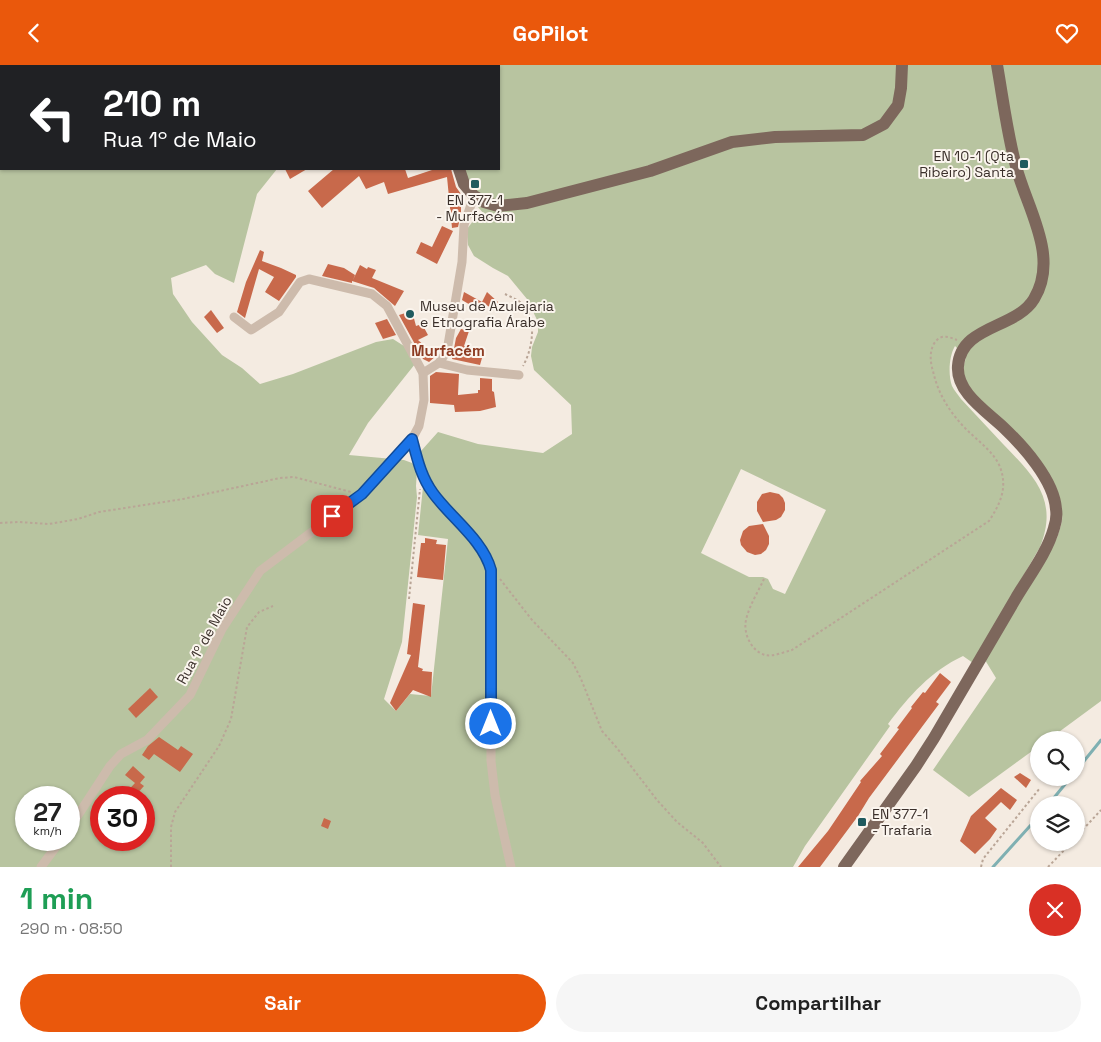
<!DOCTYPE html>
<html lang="pt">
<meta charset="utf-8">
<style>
body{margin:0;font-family:"Space Grotesk",sans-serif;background:#f6f6f6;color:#222;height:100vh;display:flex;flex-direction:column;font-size:19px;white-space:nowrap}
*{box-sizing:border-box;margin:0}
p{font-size:16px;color:#767676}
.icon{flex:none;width:28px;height:28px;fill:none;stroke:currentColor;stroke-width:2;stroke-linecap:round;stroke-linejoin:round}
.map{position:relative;height:802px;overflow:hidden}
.side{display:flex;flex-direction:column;background:#fff;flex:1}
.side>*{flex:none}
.guide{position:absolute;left:0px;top:0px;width:500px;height:105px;box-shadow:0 1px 4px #0004;background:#202124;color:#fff;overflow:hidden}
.controls{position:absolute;left:1030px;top:666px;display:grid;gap:10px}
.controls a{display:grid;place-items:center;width:55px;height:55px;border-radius:50%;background:#fff;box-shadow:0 1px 4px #0004;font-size:25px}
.speed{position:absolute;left:15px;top:721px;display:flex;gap:10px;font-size:25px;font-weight:700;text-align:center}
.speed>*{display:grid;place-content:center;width:65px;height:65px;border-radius:50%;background:#fff;box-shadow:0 1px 4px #0004;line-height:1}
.speed small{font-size:12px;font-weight:400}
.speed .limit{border:8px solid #d22;background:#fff;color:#111}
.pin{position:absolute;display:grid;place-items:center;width:42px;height:42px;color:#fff;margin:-21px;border-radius:10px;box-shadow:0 2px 8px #0006}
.me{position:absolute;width:55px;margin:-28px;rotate:0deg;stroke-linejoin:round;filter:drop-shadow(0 0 4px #0008)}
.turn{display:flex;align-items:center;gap:18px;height:105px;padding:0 20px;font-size:22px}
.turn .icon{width:65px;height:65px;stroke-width:2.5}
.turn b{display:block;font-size:35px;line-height:42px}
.round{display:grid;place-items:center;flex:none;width:52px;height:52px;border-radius:26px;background:#f6f6f6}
.headline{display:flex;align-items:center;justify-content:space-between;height:85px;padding:0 20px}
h1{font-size:30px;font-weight:800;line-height:38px;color:#1e9e55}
.cta{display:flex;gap:10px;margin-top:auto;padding:10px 20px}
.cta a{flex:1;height:58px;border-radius:30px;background:#ea580c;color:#fff;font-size:20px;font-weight:800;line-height:58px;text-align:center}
.cta a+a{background:#f6f6f6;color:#222}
header{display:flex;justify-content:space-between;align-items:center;height:65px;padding:0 20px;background:#ea580c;color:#fff;font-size:22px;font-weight:800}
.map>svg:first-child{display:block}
.green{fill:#b8c4a0;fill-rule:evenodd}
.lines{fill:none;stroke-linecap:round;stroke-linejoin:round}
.stream{stroke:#7fb0b2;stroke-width:3}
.building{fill:#c8694b}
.path{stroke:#b9a596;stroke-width:2;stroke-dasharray:2.5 2.5;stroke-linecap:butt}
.street{stroke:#cdbbac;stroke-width:9}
.primary{stroke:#7d675c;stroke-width:12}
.route-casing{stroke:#114b97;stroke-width:12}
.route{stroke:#1a73e8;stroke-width:9}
.poi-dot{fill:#1f5a5e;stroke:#fbf5ee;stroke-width:2}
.labels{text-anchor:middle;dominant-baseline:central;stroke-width:4;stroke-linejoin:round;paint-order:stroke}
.poi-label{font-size:14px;fill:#3b302b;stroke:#fbf5ee;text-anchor:start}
.street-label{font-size:14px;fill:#3b302b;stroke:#fbf5ee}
.neighbourhood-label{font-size:15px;font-weight:bold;fill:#8c3b22;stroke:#fbf5ee}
</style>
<header><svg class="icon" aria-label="back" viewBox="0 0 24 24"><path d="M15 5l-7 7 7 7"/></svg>GoPilot<svg class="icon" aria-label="heart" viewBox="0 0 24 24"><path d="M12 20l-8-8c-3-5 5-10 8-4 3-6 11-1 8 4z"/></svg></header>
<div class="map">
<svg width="1101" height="802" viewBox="0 0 1101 802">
<rect width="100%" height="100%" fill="#f4ebe1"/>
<!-- green -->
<path class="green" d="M0 0H1101V636L1048 675H1039V681L969 732 933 705 996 613 985 595 1057 473C1059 466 1063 457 1062 450 1062 421 1028 381 1008 361 994 347 974 335 965 317 961 309 964 300 966 292L955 281C949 291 948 310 952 321 954 325 958 330 961 334 975 349 989 364 1003 379 1034 411 1059 435 1040 482L973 598 963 591C931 606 909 631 888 659L890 661 805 781 793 802H514L498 729 493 696 494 505C484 468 442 446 425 412 422 404 421 394 421 386L438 367 478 379 543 388 572 369 571 340 534 305 531 291 532 282 538 267V257L527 234 508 211 493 203 474 191 468 180 467 164 473 156 484 149 460 121 456 104H499V1H1V104H277L257 129 234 218 215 209 206 200 171 213 173 229 192 257 222 290 242 303 260 319 293 309 376 277 393 274 404 281 415 299 368 358 349 390 404 395 412 398 417 405 416 421 417 432 402 577 384 634 396 646 410 629 431 631 448 474 418 470 423 422C442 446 481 478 489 505L488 696 493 730 508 802H0ZM741 404 826 445 785 529 773 524 768 514 763 512H749L701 488ZM26 732H69V775H26ZM101 732H144V775H101Z"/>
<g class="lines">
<!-- stream -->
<g class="stream">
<path d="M1076 706 1101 675"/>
<path d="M1048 740 1071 712"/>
<path d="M993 802 1039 751"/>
</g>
</g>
<!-- building -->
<g class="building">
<path d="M285 104H307L290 114Z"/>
<path d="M334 104H405L408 113 435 104H451L456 122 461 129V149L458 162 452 163 447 112 388 129 384 117 366 124 359 111 322 143 308 126Z"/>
<path d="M442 161 453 166 437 199 416 188 421 177 432 182Z"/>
<path d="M260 185 264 187 262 196 281 203 296 210V212L279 236 265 227 274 212 259 204 245 253 237 247 246 217Z"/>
<path d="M328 199 344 203 355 210 353 215 360 200 367 204 368 202 376 205 372 213 404 226 395 241 374 223 352 216V218L322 211Z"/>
<path d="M464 227 482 237 477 244 462 235Z"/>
<path d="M487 227 499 238 494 245 482 237Z"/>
<path d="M211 245 224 263 217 268 204 252Z"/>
<path d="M412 246 416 261 422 259 428 270 418 275 436 291 429 297 423 294 399 250Z"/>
<path d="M387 254 396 270 383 274 375 258Z"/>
<path d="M461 264 469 266 464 281 484 286 480 300 452 294 456 273Z"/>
<path d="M436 307 459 309 458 330 478 328V325H480V313L492 314V326L494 327 496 342 480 346 455 347 454 340 430 338V311Z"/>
<path d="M770 427 779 429 783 433 785 438V445L781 452 776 455 763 457 757 446V437L762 429Z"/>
<path d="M763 459 769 471V479L766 485 761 489 755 490 747 487 741 480 740 475 743 466 749 461Z"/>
<path d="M425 473 437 475 436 479 446 480 443 515 417 512 421 478H425Z"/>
<path d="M413 538 425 540 418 602 423 604 422 606 432 607 431 632 413 625 396 646 390 638 411 590 407 589Z"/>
<path d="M940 608 951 617 936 637 939 639 869 733 858 751 820 802H798L828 766 861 717 860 716 882 691 880 689 899 664 897 663 912 643 911 642 923 627 925 628Z"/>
<path d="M150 623 158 632 136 653 128 644Z"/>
<path d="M159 672 178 685 181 681 193 689 180 707 154 689 149 695 142 690 148 681Z"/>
<path d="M133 701 145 712 140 718 144 721 134 732H122L135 718 125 710Z"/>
<path d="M1020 708 1031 715 1026 723 1014 712Z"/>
<path d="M1001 723 1017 735 1010 745 1001 737 985 753 997 764 990 774 975 789 960 776 971 751Z"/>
<path d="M324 753 331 756 328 764 321 761Z"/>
</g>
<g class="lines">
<!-- path -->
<g class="path">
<path d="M505 229C511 232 521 236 525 242 537 257 532 285 523 301"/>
<path d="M0 458 19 457 49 459 78 454 99 447 183 434 280 413 294 412 351 427"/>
<path d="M500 514 532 555 573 598 581 614 602 666 617 683 657 735 677 757 703 778 721 802"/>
<path d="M764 514C758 527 749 541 746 555 743 568 751 586 765 590 773 592 784 587 792 585L989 456C1000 439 1008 423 1000 402 994 387 978 376 967 365 950 348 938 329 933 306 930 297 929 284 936 276 942 269 949 272 957 275"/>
<path d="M409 534 420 424"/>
<path d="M1076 772 1101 745"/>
<path d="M171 802V762L175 747 219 681 231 654 247 562 259 547 273 541"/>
<path d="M981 802 983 794 1040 723"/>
<path d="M1048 802 1071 778"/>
</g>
<!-- street -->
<g class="street">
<path d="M439 298 447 286 462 197 464 160 474 131"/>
<path d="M423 308 439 298 467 305 519 310"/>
<path d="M412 374C417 393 421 412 433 428 451 453 483 475 491 505V696L495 730 511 802"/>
<path d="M69 764 110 701 121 689 147 675 190 630 222 564 260 506 362 429 412 374 419 361 424 335 423 308 387 241 372 229 309 214 300 217 279 247 251 265 234 252"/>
<path d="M41 802 61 775"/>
</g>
<!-- primary -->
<g class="primary">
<path d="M480 1V0"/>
<path d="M459 104 464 119 474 131 484 137 498 141 527 138 650 106 732 77 775 72 863 70 884 59 898 40 901 23 902 0"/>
<path d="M844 802 916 701 934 673C962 626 989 579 1016 533 1029 511 1047 488 1054 463 1056 457 1057 450 1056 444 1054 415 1023 381 1003 362 986 346 956 327 958 301 961 260 1016 264 1034 234 1060 191 1026 142 1016 101 1007 68 1003 34 997 0"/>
</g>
</g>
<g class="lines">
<!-- route casing -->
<g class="route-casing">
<path id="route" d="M332 451 362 429 412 374C417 393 421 412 433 428 451 453 483 475 491 505V659"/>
</g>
<!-- route -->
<use href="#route" class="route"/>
</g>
<!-- markers -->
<g class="poi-dot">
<rect x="1019" y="94" width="10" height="10" rx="2.5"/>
<rect x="470" y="114" width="10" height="10" rx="2.5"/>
<circle cx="410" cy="249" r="5"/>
<rect x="857" y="752" width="10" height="10" rx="2.5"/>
</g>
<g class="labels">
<!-- poi labels -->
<g class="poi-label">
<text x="1014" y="91" text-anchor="end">EN 10-1 (Qta<tspan x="1014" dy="16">Ribeiro) Santa</tspan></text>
<text x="475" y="135" text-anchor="middle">EN 377-1<tspan x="475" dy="16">- Murfacém</tspan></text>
<text x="420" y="241">Museu de Azulejaria<tspan x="420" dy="16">e Etnografia Árabe</tspan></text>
<text x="872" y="749">EN 377-1<tspan x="872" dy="16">- Trafaria</tspan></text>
</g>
<!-- street labels -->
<g class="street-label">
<text transform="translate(204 575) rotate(-61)">Rua 1º de Maio</text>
</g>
<!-- neighbourhood labels -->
<g class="neighbourhood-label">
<text x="448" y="285">Murfacém</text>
</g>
</g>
</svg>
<div class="controls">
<a><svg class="icon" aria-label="search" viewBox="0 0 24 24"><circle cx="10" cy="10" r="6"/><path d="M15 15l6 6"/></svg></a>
<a><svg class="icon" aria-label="layers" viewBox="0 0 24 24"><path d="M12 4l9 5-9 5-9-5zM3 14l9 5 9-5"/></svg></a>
</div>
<div class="speed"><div>27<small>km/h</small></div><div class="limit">30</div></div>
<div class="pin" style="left:332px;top:451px;background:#d93025"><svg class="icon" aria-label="arrive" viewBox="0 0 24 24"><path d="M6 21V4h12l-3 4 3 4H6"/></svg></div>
<svg class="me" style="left:491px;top:659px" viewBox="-20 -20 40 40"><circle r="17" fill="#1a73e8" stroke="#fff" stroke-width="3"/><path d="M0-11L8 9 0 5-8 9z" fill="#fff"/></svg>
<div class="guide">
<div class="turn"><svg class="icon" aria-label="left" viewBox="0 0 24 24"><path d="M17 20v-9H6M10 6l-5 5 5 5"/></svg><div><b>210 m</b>Rua 1º de Maio</div></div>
</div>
</div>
<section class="side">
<div class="headline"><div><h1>1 min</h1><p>290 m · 08:50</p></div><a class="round" style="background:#d93025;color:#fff"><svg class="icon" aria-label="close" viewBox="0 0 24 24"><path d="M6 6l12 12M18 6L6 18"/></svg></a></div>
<div class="cta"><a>Sair</a><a>Compartilhar</a></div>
</section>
